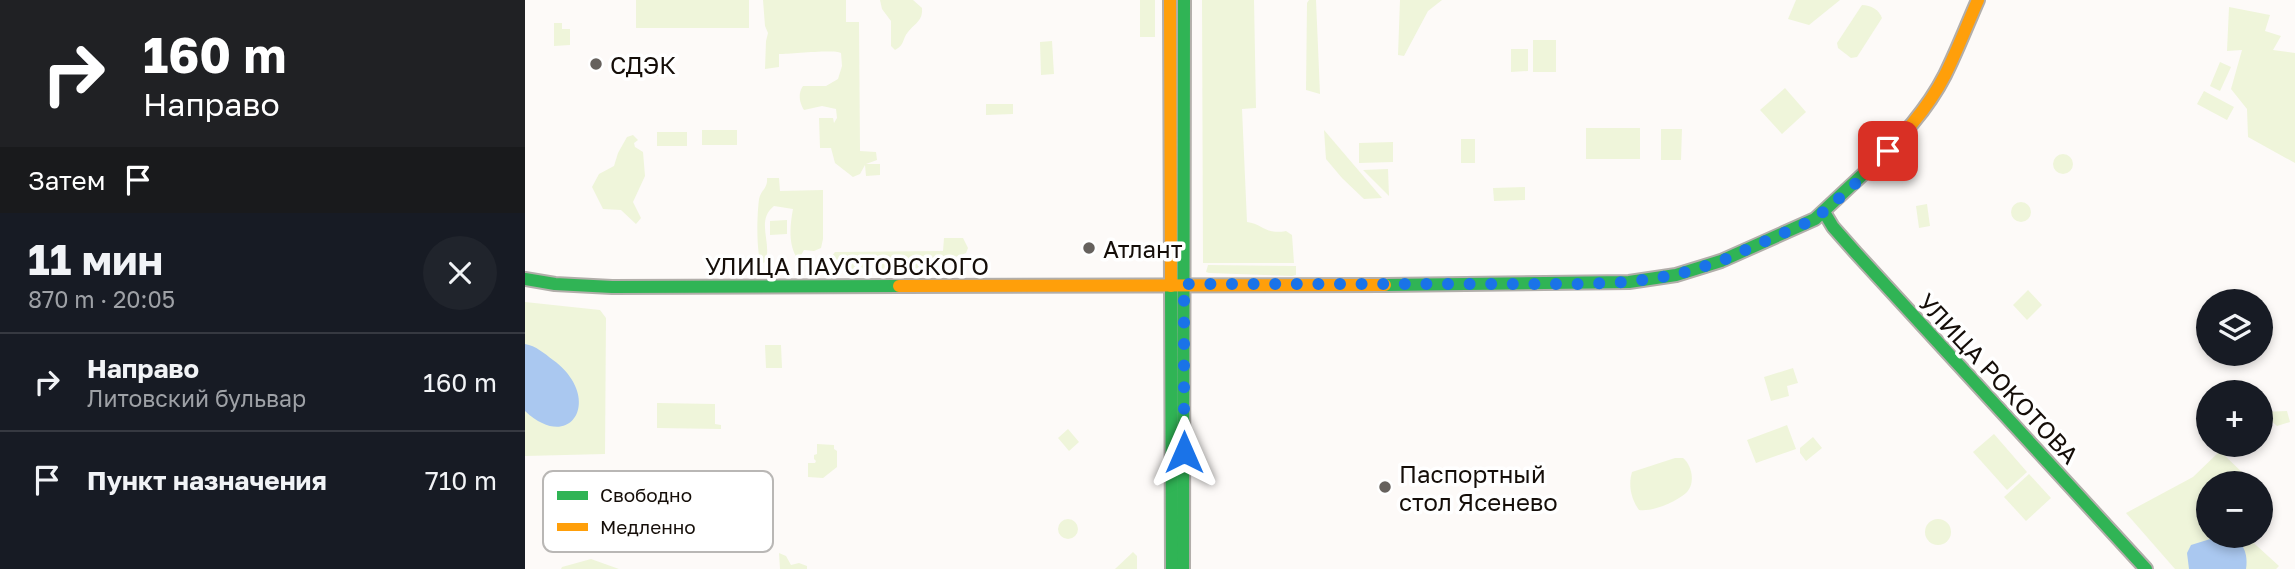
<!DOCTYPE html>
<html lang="ru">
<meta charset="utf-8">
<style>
body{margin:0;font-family:"Golos Text",sans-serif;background:#20242c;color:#f1f3f6;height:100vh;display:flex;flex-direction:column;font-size:26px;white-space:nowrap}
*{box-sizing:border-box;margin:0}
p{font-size:23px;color:#9ea1a6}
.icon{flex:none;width:38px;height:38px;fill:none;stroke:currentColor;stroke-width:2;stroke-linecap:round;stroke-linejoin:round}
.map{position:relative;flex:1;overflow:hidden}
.drawer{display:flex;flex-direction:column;background:#171b24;width:525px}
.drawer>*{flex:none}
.guide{background:#202124;color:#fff;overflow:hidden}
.fabs{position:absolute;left:1671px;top:289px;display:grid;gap:14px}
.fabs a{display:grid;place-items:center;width:77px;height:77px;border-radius:50%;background:#171b24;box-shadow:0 4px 10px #0003;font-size:35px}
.pin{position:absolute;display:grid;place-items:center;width:60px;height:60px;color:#fff;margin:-30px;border-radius:14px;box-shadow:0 4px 10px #0006}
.me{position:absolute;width:77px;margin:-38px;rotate:0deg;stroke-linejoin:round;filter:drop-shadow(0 0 5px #0008)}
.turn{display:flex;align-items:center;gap:24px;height:147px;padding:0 28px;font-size:32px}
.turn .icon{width:91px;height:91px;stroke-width:2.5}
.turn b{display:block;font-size:49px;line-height:60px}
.then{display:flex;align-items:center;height:66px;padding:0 28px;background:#0003;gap:14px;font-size:26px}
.round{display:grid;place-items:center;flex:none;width:74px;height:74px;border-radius:37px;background:#20242c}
.headline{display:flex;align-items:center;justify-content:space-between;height:119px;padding:0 28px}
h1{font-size:42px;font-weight:700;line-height:52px}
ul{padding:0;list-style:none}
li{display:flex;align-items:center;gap:21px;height:98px;padding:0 28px;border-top:2px solid #363941}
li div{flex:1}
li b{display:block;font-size:26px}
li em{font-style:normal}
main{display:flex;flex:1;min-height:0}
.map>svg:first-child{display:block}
.green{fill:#eff5da}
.water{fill:#aac8f0}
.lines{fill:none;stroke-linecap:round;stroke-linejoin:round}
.fast-casing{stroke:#b2aeaa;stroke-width:16}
.slow-casing{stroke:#b2aeaa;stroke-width:16}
.fast{stroke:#30b455;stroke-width:12}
.slow{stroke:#ff9f0a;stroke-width:12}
.route{stroke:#1a73e8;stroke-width:12;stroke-dasharray:0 21.6}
.poi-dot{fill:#66615d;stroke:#fff;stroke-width:2.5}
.labels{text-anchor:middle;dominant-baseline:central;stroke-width:7;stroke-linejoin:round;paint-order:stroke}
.poi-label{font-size:24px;fill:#150e09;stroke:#fff;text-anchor:start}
.street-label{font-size:24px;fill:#150e09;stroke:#fff}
.key{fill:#fff;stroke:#b9b7b5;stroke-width:2}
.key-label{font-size:19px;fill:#150e09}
</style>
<main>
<section class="drawer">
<div class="guide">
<div class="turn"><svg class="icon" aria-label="right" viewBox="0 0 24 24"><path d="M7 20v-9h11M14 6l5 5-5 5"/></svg><div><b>160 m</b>Направо</div></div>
<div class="then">Затем<svg class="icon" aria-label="arrive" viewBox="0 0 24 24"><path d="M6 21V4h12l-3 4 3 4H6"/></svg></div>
</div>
<div class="headline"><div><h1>11 мин</h1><p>870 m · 20:05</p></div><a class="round"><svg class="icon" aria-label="close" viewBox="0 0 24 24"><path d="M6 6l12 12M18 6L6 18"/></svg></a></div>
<ul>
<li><svg class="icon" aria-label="right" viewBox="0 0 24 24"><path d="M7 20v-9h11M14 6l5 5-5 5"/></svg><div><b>Направо</b><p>Литовский бульвар</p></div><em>160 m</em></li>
<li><svg class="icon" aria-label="arrive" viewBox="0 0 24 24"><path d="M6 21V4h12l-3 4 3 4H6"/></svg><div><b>Пункт назначения</b></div><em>710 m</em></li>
</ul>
</section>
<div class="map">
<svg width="1770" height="569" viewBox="0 0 1770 569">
<rect width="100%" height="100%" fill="#fdfaf8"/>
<!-- green -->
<g class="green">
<rect x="111" y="0" width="113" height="28"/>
<path d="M238 0H321V22H334L335 151 351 152 352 160 341 164H355V175L341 176 340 165 335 174 328 177 310 163 306 148H295L294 118H308L309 123 312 118 311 109 297 106 279 110C274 102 273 93 278 86H301L313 79 317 66 316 53C309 49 266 54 254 54V67L240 69 241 41 243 33 240 26Z"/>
<path d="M355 0H388L397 8C398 21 390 23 383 32 377 39 380 45 370 50L366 46V21L357 9Z"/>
<rect x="615" y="0" width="15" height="37"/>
<path d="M677 0H729L731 108 717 109 722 222C738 224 740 235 761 231L767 235 769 263H678Z"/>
<path d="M784 0H791L795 94 781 90 782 3Z"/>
<path d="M875 0H917L903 11 879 56 873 55Z"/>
<path d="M1271 0H1315L1284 25 1263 19Z"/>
<path d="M1337 5C1346 5 1354 10 1357 18L1332 57 1326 58 1313 48 1312 43Z"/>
<path d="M1704 7 1745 15 1740 31 1756 36 1748 50 1770 53V163L1723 137 1722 109 1706 89 1717 50 1702 51Z"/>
<path d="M29 23H37V29H45V45L29 46Z"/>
<rect x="1008" y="40" width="23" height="32"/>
<path d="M527 41 529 74 516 75 515 42Z"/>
<path d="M986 49H1003V71L986 72Z"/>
<rect x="123" y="57" width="11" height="19"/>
<path d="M1695 62 1706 67 1695 91 1685 86Z"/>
<path d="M1260 88 1281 112 1257 134 1235 110Z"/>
<path d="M1679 91 1709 107 1702 120 1672 104Z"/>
<path d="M461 104H488V114L461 115Z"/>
<rect x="1061" y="128" width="54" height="31"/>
<path d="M1136 129H1157L1156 160H1136Z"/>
<rect x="177" y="130" width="35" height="15"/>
<path d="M799 130 857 198 839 199 817 178 801 159Z"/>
<rect x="132" y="132" width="30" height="14"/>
<path d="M108 135 113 140 109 143 110 147 118 152 120 176 108 202 116 218 111 224 96 210 78 209 67 187 74 174 89 166 93 153 102 137Z"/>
<rect x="936" y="139" width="14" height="24"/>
<path d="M868 142V162L834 163V143Z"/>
<circle cx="1538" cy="164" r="10"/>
<path d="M863 169 864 196 838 170Z"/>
<path d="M242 178H254L255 191 298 190V239L296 248 289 251 279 250 275 257 272 258C263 244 265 225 268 209L249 206C230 221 248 244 240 262L236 264C231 249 232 215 234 199 236 190 243 188 242 178Z"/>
<path d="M1000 187V200L969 201 968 188Z"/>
<circle cx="1496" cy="212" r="10"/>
<path d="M1402 204 1405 226 1394 228 1391 206Z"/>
<path d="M262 220V234L245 235V221Z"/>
<path d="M419 238H438L443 248 441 253 425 259 416 268 306 269 307 256 310 252 418 251Z"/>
<path d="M683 265 771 266V275L767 276 684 273 681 272Z"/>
<path d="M1503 290 1517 305 1502 320 1488 305Z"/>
<path d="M0 302 75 310 81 318 80 454 0 456Z"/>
<path d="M240 345H256L257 368H241Z"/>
<path d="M1268 368 1273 383 1262 386 1264 396 1246 401 1239 377Z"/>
<path d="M132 403 190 404V424L196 425V429L132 428Z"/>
<path d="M1762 411 1765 422 1752 426 1736 412Z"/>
<path d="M1262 425 1271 449 1231 463 1222 440Z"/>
<path d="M543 429 554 442 544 451 533 438Z"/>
<path d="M1469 434 1502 472 1482 490 1448 452Z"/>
<path d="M1288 437 1297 448 1281 461 1275 453V448Z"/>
<path d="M292 444 309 445V449L312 451V467L298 478 283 477V463H290L291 461 289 459V455L292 454Z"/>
<path d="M1695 451 1727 482 1684 483V536H1721L1754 566 1751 569H1650L1601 513 1668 477Z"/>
<path d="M1150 458H1158C1167 465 1171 484 1161 493 1151 502 1127 512 1114 510 1106 499 1103 485 1107 472Z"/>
<path d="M1504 474 1526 498 1501 521 1479 497Z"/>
<circle cx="1413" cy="532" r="13"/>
<circle cx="543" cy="529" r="10"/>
<path d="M608 552 612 556V569H590Z"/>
<path d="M254 553 261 556 266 565 274 563 282 566V569H255Z"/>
<path d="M66 559 94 569H36L37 567Z"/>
</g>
<!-- water -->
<g class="water">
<path d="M0 344C11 346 19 353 28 360 79 397 47 455 0 411Z"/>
<path d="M1695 536C1715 535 1724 550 1721 569H1664L1662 553 1666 545Z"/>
</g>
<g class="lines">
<!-- fast casing -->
<g class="fast-casing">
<g id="fast">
<path d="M1299 212 1308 227 1331 253 1621 569"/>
<path d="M0 279 30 284 87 287 374 286"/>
<path d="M860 285 1104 282 1151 275 1196 261 1290 219 1348 165"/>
<path d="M646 286 647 569"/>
<path d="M658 569 659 0"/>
</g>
</g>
<!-- slow casing -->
<g class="slow-casing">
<g id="slow">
<path d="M645 0 646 286"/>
<path d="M1348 165C1376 138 1402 110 1420 75 1432 51 1442 25 1453 0"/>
<path d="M374 286 860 285"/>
</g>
</g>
<!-- fast -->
<use href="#fast" class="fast"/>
<!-- slow -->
<use href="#slow" class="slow"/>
</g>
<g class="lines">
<!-- route -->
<path class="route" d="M659 452V284H1056L1104 282 1151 275 1196 261 1227 247 1290 219 1327 187 1363 151"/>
</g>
<!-- markers -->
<g class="poi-dot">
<circle cx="71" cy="64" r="7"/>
<circle cx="564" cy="248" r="7"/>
<circle cx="860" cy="487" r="7"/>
</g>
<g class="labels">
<!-- poi labels -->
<g class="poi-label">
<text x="85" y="64">СДЭК</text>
<text x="578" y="248">Атлант</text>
<text x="874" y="473">Паспортный<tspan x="874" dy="28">стол Ясенево</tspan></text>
</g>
<!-- street labels -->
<g class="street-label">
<text x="322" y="265">УЛИЦА ПАУСТОВСКОГО</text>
<text transform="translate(1474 378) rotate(47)">УЛИЦА РОКОТОВА</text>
</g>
</g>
<!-- legend -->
<rect x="18" y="471" width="230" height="81" rx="10" class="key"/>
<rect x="32" y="491" width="31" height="9" fill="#30b455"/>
<rect x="32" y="523" width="31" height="8" fill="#ff9f0a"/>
<g class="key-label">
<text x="75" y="502">Свободно</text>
<text x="75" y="534">Медленно</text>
</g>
</svg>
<div class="fabs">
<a><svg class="icon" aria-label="layers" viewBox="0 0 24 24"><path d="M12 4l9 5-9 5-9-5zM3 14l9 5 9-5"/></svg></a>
<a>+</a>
<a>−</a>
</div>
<div class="pin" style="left:1363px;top:151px;background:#d93025"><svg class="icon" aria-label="arrive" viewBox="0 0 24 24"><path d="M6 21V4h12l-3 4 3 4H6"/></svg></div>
<svg class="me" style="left:659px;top:452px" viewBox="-20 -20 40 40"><path d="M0-17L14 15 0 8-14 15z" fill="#1a73e8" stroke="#fff" stroke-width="4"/></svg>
</div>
</main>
